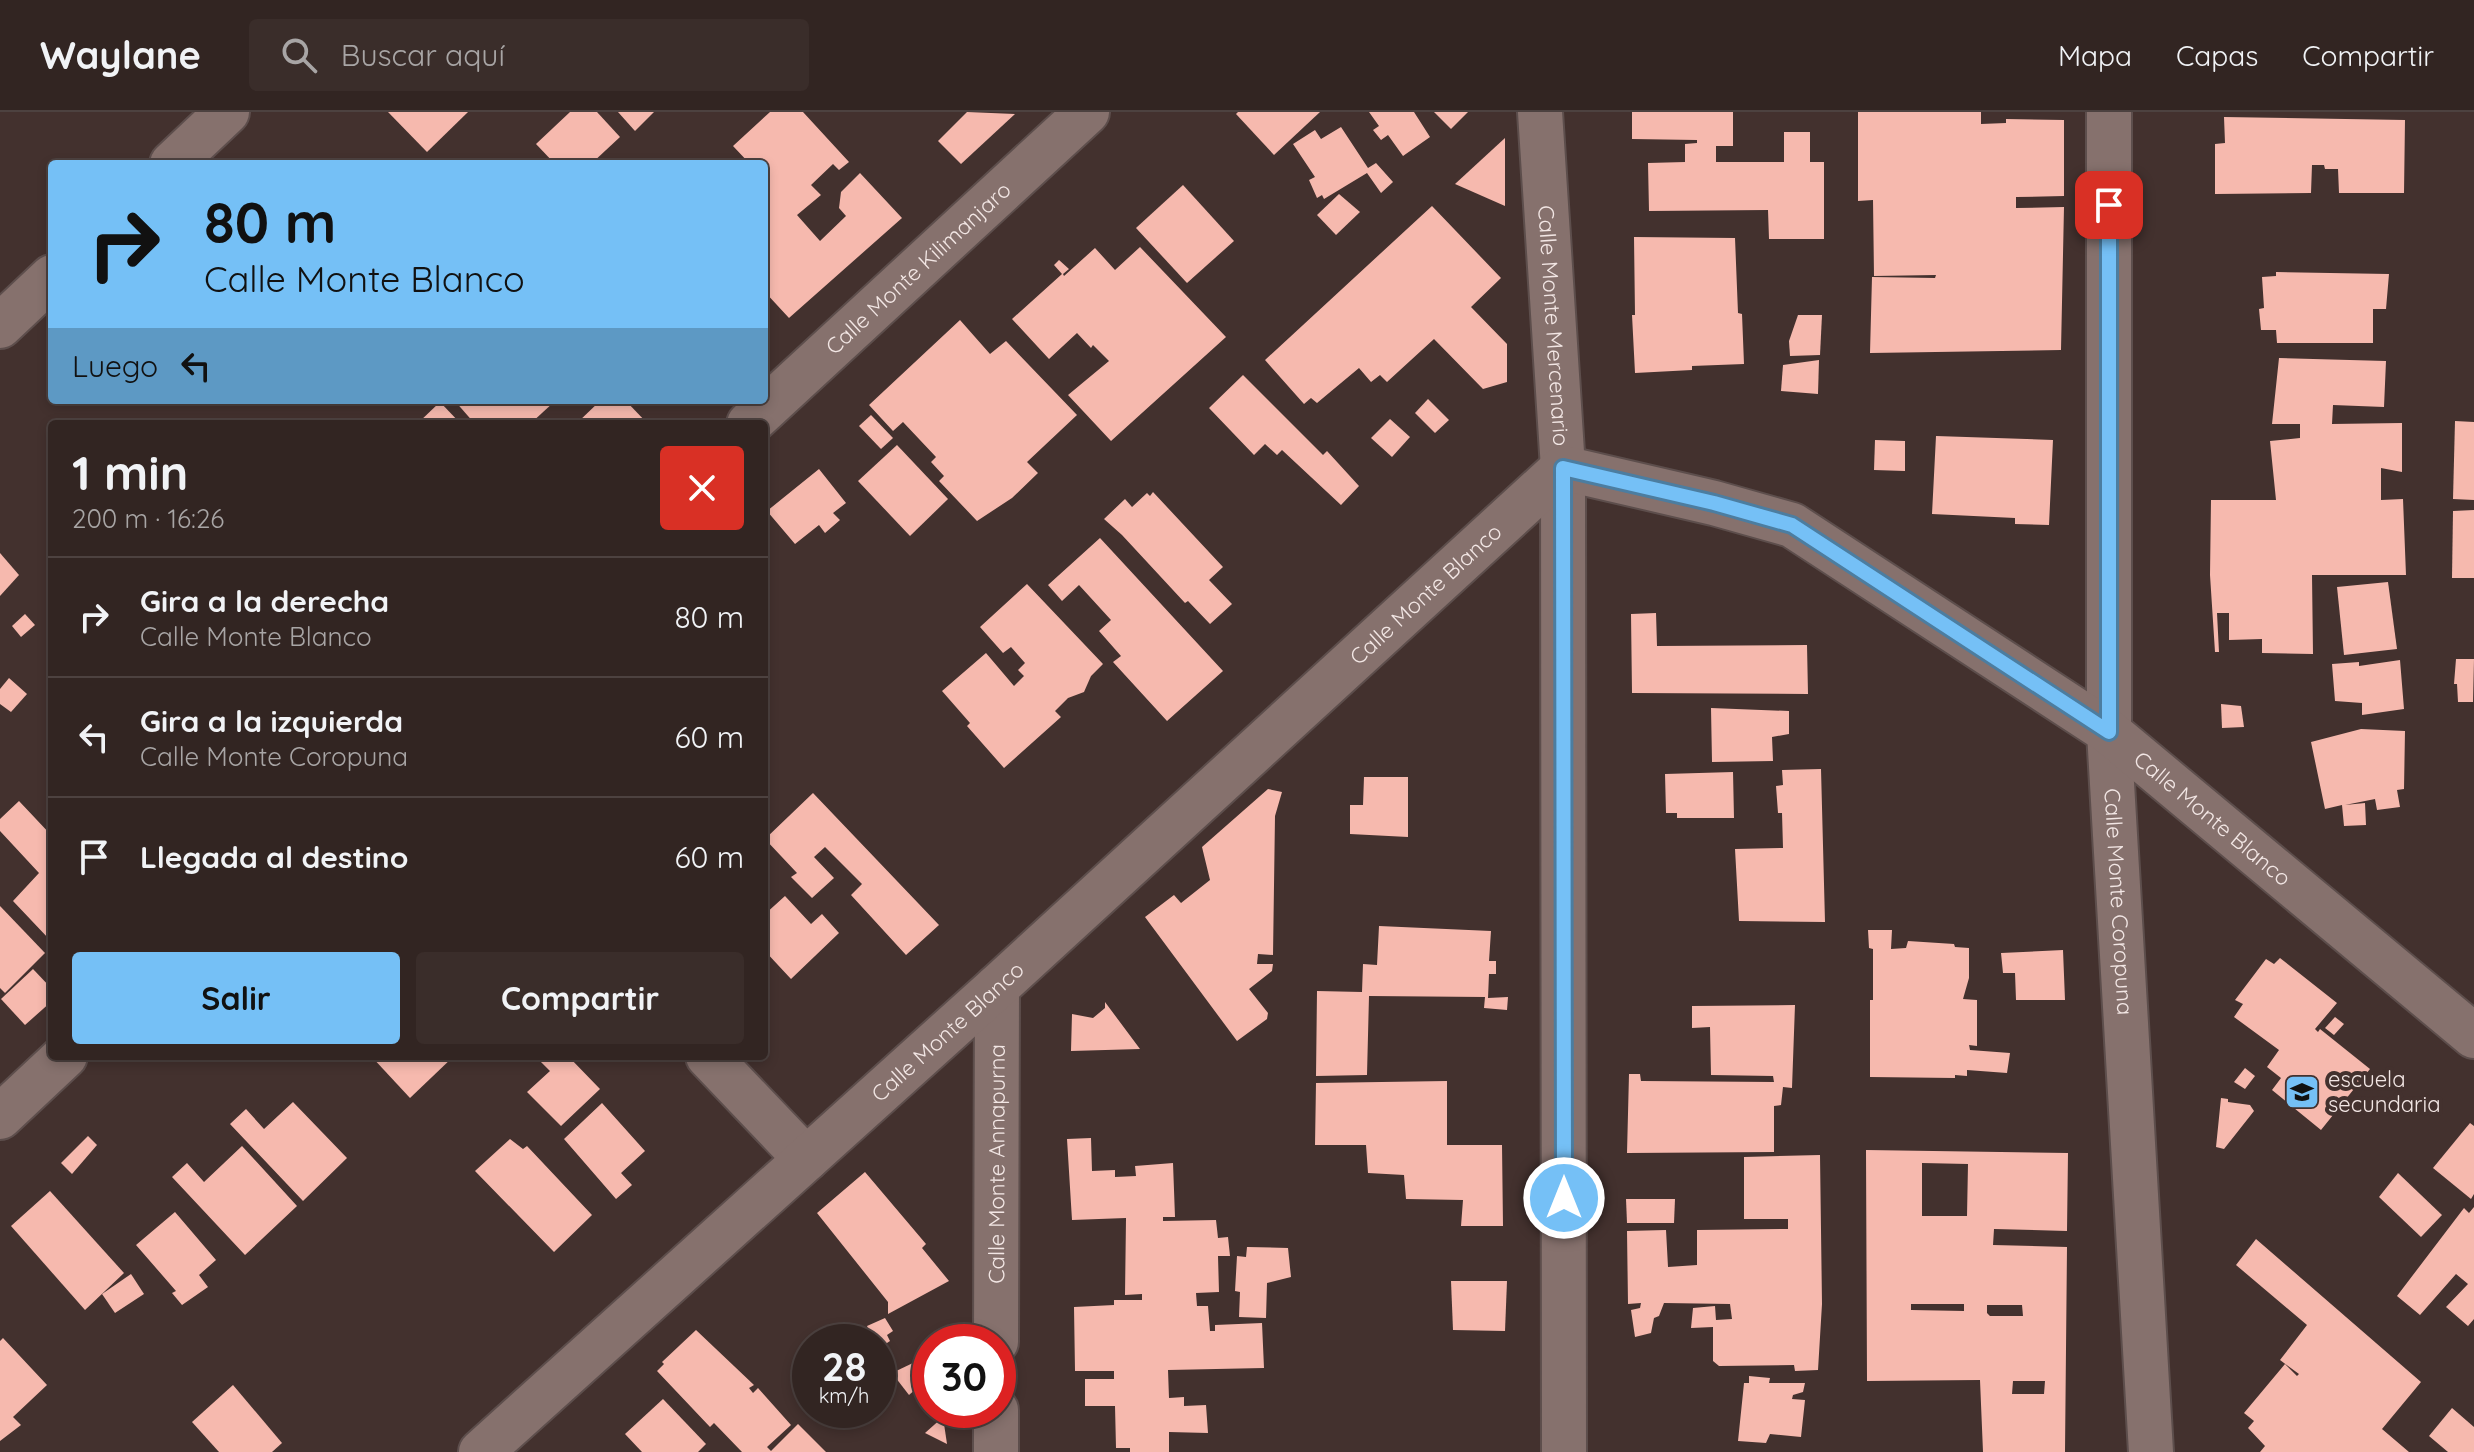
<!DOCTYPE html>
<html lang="es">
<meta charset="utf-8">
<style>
body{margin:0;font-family:Quicksand,sans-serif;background:#3a2d2a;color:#f1f3f6;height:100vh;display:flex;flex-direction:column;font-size:30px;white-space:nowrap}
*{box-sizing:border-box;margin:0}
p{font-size:26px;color:#a8a5a5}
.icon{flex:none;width:44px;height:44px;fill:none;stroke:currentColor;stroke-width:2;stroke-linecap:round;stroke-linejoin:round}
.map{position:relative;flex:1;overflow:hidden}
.details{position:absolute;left:48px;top:308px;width:720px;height:640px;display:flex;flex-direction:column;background:#322522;border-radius:8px;box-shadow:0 4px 12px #0003,0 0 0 2px #4d4240}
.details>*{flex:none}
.guide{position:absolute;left:48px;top:48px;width:720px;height:244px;border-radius:8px;box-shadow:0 4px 12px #0003,0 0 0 2px #4d4240;background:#75c0f6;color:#111;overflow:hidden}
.speed{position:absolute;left:792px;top:1212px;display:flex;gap:16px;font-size:40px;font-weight:700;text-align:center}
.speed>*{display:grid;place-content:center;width:104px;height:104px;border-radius:50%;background:#322522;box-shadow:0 4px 12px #0003,0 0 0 2px #4d4240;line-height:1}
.speed small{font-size:20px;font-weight:400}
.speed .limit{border:12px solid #d22;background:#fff;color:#111}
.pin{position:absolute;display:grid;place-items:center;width:68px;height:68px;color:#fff;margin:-34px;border-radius:16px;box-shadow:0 4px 12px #0006}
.me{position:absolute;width:88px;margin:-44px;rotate:0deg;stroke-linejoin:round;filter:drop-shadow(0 0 6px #0008)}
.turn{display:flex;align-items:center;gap:28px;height:168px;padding:0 24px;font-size:36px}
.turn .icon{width:104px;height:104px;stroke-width:2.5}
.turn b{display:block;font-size:56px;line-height:68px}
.then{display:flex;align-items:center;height:76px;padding:0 24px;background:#0003;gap:16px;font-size:30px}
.round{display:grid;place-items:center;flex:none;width:84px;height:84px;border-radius:8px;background:#3a2d2a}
.summary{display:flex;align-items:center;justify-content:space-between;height:136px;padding:0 24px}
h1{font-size:48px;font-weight:800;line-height:60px}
.primary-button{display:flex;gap:16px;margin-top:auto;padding:16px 24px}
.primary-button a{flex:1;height:92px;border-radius:8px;background:#75c0f6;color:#111;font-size:32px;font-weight:800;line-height:92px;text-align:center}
.primary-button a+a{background:#3a2d2a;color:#f1f3f6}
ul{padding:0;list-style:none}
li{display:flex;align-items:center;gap:24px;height:120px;padding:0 24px;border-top:2px solid #4d4240}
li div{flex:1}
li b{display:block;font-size:30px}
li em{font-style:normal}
header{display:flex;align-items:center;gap:48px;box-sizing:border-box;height:112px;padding:0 40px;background:#322522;border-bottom:2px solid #4d4240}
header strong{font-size:38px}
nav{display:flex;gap:44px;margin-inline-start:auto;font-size:28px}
.search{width:560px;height:72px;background:#3a2d2a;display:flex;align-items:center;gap:20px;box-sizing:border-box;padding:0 28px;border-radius:8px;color:#a8a5a5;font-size:30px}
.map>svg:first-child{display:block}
.building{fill:#f6b9ae;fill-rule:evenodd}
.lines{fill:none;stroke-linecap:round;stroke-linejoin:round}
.minor-casing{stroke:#5d4e4c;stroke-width:48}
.minor{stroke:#86716d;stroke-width:44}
.route-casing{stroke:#4c7da0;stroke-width:20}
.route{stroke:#75c0f6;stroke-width:14}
.labels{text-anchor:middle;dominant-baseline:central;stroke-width:8;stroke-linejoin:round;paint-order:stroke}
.street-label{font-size:22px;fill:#f2e6e4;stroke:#43312e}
.poi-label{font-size:22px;fill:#f2e6e4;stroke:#43312e;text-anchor:start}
</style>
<header>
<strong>Waylane</strong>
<div class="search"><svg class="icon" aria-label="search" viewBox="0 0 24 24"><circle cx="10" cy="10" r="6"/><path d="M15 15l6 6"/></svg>Buscar aquí</div>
<nav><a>Mapa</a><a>Capas</a><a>Compartir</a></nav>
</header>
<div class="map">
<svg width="2474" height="1340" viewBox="0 0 2474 1340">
<rect width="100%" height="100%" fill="#43312e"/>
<!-- building -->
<g class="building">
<path d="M388 0H468L427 40Z"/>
<path d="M570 0H597L620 25 591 52H555L536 32Z"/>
<path d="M618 0H654L635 19Z"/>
<path d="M770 0H803L849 50 839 58 833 52 811 73 821 83 797 103 820 129 846 104 839 96 841 80 860 61 902 106 789 206 764 179V52H750L733 34Z"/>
<path d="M967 0 1015 2 961 52 938 29Z"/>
<path d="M1238 0H1320L1274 43 1236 2Z"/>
<path d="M1369 0H1414L1430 25 1403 44 1388 23 1381 28 1373 18 1379 14Z"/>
<path d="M1434 0H1468L1451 17Z"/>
<path d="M1632 0H1733V34H1716V50H1784V20H1810V50H1824V127H1769L1768 98 1649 99 1648 51 1685 50V32L1697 31V28L1632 27Z"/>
<path d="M1858 0H1981V12L2006 11V7L2064 8V84L2016 85V96L2064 95 2061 238 1870 241 1872 165 1935 166 1936 163 1874 164 1873 88 1858 89Z"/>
<path d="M2224 5 2405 8 2404 81H2339L2338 57H2325L2324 53H2312L2311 81 2215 82V32L2225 31Z"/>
<path d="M1341 15 1368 56 1376 51 1393 70 1381 81 1367 61 1324 87 1322 83 1317 86 1309 68 1315 65 1293 32 1315 18 1321 27Z"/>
<path d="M1505 26V94L1455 72Z"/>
<path d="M1183 73 1234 129 1187 171 1136 116Z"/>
<path d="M1339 82 1360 100 1336 123 1317 103Z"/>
<path d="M1432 94 1501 166 1471 195 1507 232V270L1483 277 1434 227 1387 270 1380 263 1371 270 1359 256 1317 291 1311 286 1304 292 1265 248Z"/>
<path d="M1634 125 1735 126 1738 201 1742 202 1744 252 1692 254V258L1635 261 1632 203H1635Z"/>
<path d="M1140 135 1226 225 1111 329 1068 283 1109 249 1093 233 1091 236 1077 221 1049 247 1012 207 1062 162 1054 153 1059 148 1069 157 1063 162 1064 164 1095 136 1115 158Z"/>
<path d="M2276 160 2389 162 2386 197H2373V231H2277L2276 218H2261L2259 197 2264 196 2262 165 2276 164Z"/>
<path d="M1798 203H1822L1820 243 1790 244 1789 229Z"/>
<path d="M960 208 990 242 1006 229 1077 303 1027 350 1038 361 1012 386 977 409 939 369 944 364 931 350 936 345 903 310 893 319 869 293Z"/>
<path d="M2279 246 2386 249 2384 295 2333 293 2332 312 2402 311V360L2381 356V388L2403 387 2406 463H2312L2313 542 2262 541V527L2229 528V501H2217L2219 540H2215L2210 463 2211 388H2276L2270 329 2300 326V312H2272Z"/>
<path d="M1819 248 1818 282 1781 279 1783 253Z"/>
<path d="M1243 263 1323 343 1327 339 1359 374 1341 393 1282 338 1277 343 1265 332 1254 343 1209 296Z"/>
<path d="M1428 287 1449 308 1435 321 1415 301Z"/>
<path d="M454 288H552L554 290 530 312H475Z"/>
<path d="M601 288H625L648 312H576Z"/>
<path d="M440 290 461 312H417Z"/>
<path d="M871 303 893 326 881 337 859 314Z"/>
<path d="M1390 307 1410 325 1392 345 1371 326Z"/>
<path d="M2455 309 2474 310V388L2453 387Z"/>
<path d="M1936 324 2053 328 2049 413 2015 412V406L1932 402Z"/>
<path d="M1875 328 1905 329V359L1874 358Z"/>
<path d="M897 333 948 387 910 424 858 369Z"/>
<path d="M819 357 846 391 833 401 840 408 825 421 819 413 795 432 767 399Z"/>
<path d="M1153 380 1223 455 1209 468 1232 492 1210 512 1188 489 1185 491 1122 423 1104 407 1125 387 1132 395 1147 381 1150 384Z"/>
<path d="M2474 398V466H2452L2453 399Z"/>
<path d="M1100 426 1223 559 1167 609 1113 550 1121 544 1099 519 1111 508 1079 473 1062 489 1048 473Z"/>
<path d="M0 441 19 463 0 484Z"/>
<path d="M2388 470 2397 537 2344 543 2337 475Z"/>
<path d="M1027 472 1103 552 1091 564 1084 580 1068 586 1055 599 1061 605 1004 656 967 614 970 611 942 579 986 541 1014 574 1024 564 1018 558 1025 551 1011 535 1003 541 980 515Z"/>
<path d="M1656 501 1657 534 1807 533 1808 582 1632 581 1631 502Z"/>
<path d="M25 502 35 513 21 525 12 514Z"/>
<path d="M2456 547H2474L2473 590H2458L2457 572H2454Z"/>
<path d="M2400 548 2404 597 2362 603V591L2335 589 2332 552 2359 550V554Z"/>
<path d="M9 566 27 582 11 600 0 592V577Z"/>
<path d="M2221 592 2241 594 2244 615 2222 616Z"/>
<path d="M1711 596 1789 599V622L1772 625 1773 649 1712 650Z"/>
<path d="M2361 617 2405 619 2404 677 2397 678 2400 695 2377 698 2375 687 2345 693 2365 691 2366 713 2344 714 2342 693 2325 697 2311 630Z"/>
<path d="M1821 657 1825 810 1739 809 1735 737 1783 736 1782 701H1778L1776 674 1783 673 1782 658Z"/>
<path d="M1733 660 1734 706H1677V701H1666L1665 662Z"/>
<path d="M1364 665H1408V725L1350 722V693H1363Z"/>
<path d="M1268 677 1282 680 1275 704 1273 843 1258 842 1257 852H1273L1272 859 1249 877 1268 901 1267 907 1237 929 1145 805 1174 783 1181 791 1210 768 1202 735Z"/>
<path d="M813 681 939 813 906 843 851 783 862 772 825 735 814 745 834 766 812 786 791 765 797 761 765 727Z"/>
<path d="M19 689 52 724V823L49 827 13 789 39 761 0 719V707Z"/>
<path d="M785 784 811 812 822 802 839 821 791 867 764 838V803Z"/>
<path d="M0 794 45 841 5 881 0 876Z"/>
<path d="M1379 814 1491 819 1489 849H1496V862H1489L1488 886 1508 885 1507 898 1484 896 1485 885 1369 884 1367 963 1316 964 1317 879 1362 880 1363 852 1377 853Z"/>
<path d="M1868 818H1892L1891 837 1906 836 1908 829 1954 832 1955 835 1969 836V866L1963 887 1977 888V934L1969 933 1970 938 2010 941 2007 961 1967 958V964L1955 963V966L1870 965V888H1873V837L1869 836Z"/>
<path d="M2063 838 2065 888H2016L2015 861H2003L2001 841Z"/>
<path d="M2280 846 2337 891 2315 917 2318 920 2320 917 2370 957 2321 1018 2272 978 2281 966 2267 955 2279 938 2234 905 2243 892 2235 888 2266 847 2274 852Z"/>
<path d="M33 857 52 877V889L25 913 1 887Z"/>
<path d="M1105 890 1140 937 1071 939 1072 902 1093 906 1105 896Z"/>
<path d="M1795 893 1792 976 1783 975 1781 993 1774 994V1040L1627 1041 1629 962H1640L1641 969 1774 970 1773 964 1711 963 1710 915 1692 916V894Z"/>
<path d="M2335 905 2344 912 2334 923 2325 916Z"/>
<path d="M371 944H454L410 986Z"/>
<path d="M535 944H568L600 977 561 1014 527 980 550 959Z"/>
<path d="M2245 956 2255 964 2245 977 2234 970Z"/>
<path d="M1447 969V1033H1502L1503 1114H1461L1463 1088 1406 1087 1404 1063 1368 1061 1366 1033H1315L1316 971Z"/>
<path d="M2221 986 2228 987V990L2250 993 2254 999 2224 1037 2216 1035Z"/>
<path d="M293 990 347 1046 303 1089 230 1012 246 997 264 1017Z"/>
<path d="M602 991 645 1039 621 1061 632 1073 616 1087 564 1027Z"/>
<path d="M2470 1011 2474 1014V1082L2471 1087 2433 1056Z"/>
<path d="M88 1024 97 1033 72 1062 61 1051Z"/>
<path d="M1091 1026 1092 1059 1115 1058V1065L1136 1064 1135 1054 1173 1051 1175 1105H1163V1109L1216 1108 1218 1126 1228 1125 1230 1144H1218L1219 1180 1196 1181 1197 1194H1208L1210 1219H1215V1213L1262 1211 1264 1256 1168 1258 1169 1286 1184 1285V1294L1206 1293 1208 1321 1169 1320V1340H1130V1336H1116L1115 1294H1085V1267H1114V1259H1075L1074 1195 1114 1193V1188H1142V1182L1125 1183 1126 1106 1072 1108 1067 1027Z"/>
<path d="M510 1027 523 1037 527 1034 592 1103 554 1140 475 1059Z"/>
<path d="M242 1034 297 1094 245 1143 172 1065 187 1051 204 1070Z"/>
<path d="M1866 1038 2068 1041 2067 1119 1994 1117 1993 1133 2067 1135 2065 1340H1983L1980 1268 1867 1269ZM1922 1051 1968 1052 1967 1104H1922ZM1911 1192H1964V1199L1911 1198ZM1987 1193H2022L2023 1204H1990L1987 1201ZM2013 1269H2045L2044 1282H2012Z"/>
<path d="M1820 1043 1822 1192 1818 1258 1795 1259 1794 1253 1719 1254 1713 1249V1215L1691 1216 1693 1196 1715 1194 1716 1208 1732 1207 1730 1192 1664 1191 1659 1204 1654 1206 1651 1221 1635 1225 1631 1198 1640 1196 1641 1191 1628 1192 1627 1119 1666 1118 1668 1155 1697 1153V1118L1788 1117V1107H1744V1045Z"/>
<path d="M865 1060 926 1132 922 1136 949 1169 888 1202V1190L817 1101Z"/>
<path d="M2398 1061 2442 1103 2421 1125 2379 1085Z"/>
<path d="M50 1079 124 1161 85 1198 11 1114Z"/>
<path d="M1626 1087H1675L1674 1111H1627Z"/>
<path d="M2474 1095V1207L2468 1214 2446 1195 2468 1172 2456 1162 2420 1203 2397 1184 2464 1096 2469 1101Z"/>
<path d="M175 1100 216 1148 199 1163 208 1175 182 1193 172 1181 176 1179 136 1133Z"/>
<path d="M2256 1127 2421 1270 2382 1317 2409 1340H2260L2265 1334 2248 1316 2254 1309 2244 1301 2285 1252 2297 1264 2299 1262 2280 1248 2307 1213 2236 1153Z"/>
<path d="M1247 1135 1288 1136 1291 1165 1267 1171 1266 1206 1239 1205 1240 1180 1235 1179 1237 1144 1246 1145Z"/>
<path d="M131 1162 144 1182 115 1201 102 1182Z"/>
<path d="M1451 1169H1507L1505 1219 1453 1218Z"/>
<path d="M885 1206 893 1219 887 1223 890 1229 878 1237V1230H872L866 1221 869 1219 867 1214Z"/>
<path d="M696 1218 754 1273 749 1276 753 1281 758 1276 791 1313 767 1335 771 1339 798 1312 826 1340H742L714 1311 710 1315 657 1259 664 1252 662 1250Z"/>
<path d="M3 1226 47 1273 13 1305 21 1313 0 1329V1229Z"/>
<path d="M915 1250 925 1269 909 1283 892 1261Z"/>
<path d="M1749 1264 1770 1266 1769 1271H1805L1803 1280 1793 1283 1792 1287 1805 1288 1801 1325 1770 1322 1766 1331 1738 1329 1743 1281 1744 1271H1749Z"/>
<path d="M233 1273 282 1331 272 1340H219L192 1310Z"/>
<path d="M663 1287 706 1332 698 1340H642L625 1322Z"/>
<path d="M2452 1296 2474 1315V1340H2448L2429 1324Z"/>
<path d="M943 1305 947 1332 925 1321Z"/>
</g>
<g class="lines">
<!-- minor casing -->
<g class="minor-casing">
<g id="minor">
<path id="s1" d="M1540 0 1563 356 1564 1340"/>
<path id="s2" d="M2109 0V620L2151 1340"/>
<path d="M172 52 227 0"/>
<path d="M0 214 52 165"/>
<path id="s3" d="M749 312 1087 0"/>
<path d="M708 944 806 1047"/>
<path d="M0 1005 65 944"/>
<path id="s4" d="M996 1230 997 875"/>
<path id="s5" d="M481 1340 997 875 1563 356 1714 391 1792 413 2109 620 2474 924"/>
<path d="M996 1340V1298"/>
</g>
</g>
<!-- minor -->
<use href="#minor" class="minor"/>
</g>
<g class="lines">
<!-- route casing -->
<g class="route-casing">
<path id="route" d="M1564 1086 1563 356 1714 391 1792 413 2109 620V93"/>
</g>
<!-- route -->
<use href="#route" class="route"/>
</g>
<!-- icons -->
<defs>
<g id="school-square" transform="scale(1.8)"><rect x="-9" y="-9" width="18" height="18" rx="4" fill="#75c0f6" stroke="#43312e"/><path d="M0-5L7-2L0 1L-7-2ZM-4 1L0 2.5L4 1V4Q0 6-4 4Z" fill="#111"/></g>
</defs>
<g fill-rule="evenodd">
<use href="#school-square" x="2302" y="980"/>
</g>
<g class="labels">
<!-- street labels -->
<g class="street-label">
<text stroke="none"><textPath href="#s3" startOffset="230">Calle Monte Kilimanjaro</textPath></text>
<text stroke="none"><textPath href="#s1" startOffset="214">Calle Monte Mercenario</textPath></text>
<text stroke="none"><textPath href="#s5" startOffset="1276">Calle Monte Blanco</textPath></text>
<text stroke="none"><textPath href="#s5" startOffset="2212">Calle Monte Blanco</textPath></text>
<text stroke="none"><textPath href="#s2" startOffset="790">Calle Monte Coropuna</textPath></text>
<text stroke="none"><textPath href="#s5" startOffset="628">Calle Monte Blanco</textPath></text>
<text stroke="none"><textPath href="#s4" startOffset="178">Calle Monte Annapurna</textPath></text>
</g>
<!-- poi labels -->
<g class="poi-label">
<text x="2328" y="967">escuela<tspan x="2328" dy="25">secundaria</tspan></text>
</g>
</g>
</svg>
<div class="speed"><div>28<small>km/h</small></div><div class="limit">30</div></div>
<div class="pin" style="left:2109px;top:93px;background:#d93025"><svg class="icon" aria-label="arrive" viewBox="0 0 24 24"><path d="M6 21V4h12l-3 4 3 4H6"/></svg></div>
<svg class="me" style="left:1564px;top:1086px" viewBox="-20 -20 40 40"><circle r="17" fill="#75c0f6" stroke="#fff" stroke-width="3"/><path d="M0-11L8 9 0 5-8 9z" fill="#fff"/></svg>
<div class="guide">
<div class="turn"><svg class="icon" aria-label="right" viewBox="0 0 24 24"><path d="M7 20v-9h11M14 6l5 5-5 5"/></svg><div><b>80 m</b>Calle Monte Blanco</div></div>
<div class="then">Luego<svg class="icon" aria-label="left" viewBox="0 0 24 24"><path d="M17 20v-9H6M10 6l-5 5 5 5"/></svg></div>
</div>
<section class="details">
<div class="summary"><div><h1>1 min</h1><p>200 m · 16:26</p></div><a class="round" style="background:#d93025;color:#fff"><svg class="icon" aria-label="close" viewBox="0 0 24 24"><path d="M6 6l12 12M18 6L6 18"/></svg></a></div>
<ul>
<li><svg class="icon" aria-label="right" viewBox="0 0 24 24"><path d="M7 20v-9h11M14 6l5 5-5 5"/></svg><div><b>Gira a la derecha</b><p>Calle Monte Blanco</p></div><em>80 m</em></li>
<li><svg class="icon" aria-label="left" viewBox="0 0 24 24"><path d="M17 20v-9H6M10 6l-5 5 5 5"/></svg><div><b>Gira a la izquierda</b><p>Calle Monte Coropuna</p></div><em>60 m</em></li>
<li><svg class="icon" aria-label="arrive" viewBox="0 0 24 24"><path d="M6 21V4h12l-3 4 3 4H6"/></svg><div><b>Llegada al destino</b></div><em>60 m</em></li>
</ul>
<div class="primary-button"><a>Salir</a><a>Compartir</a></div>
</section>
</div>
